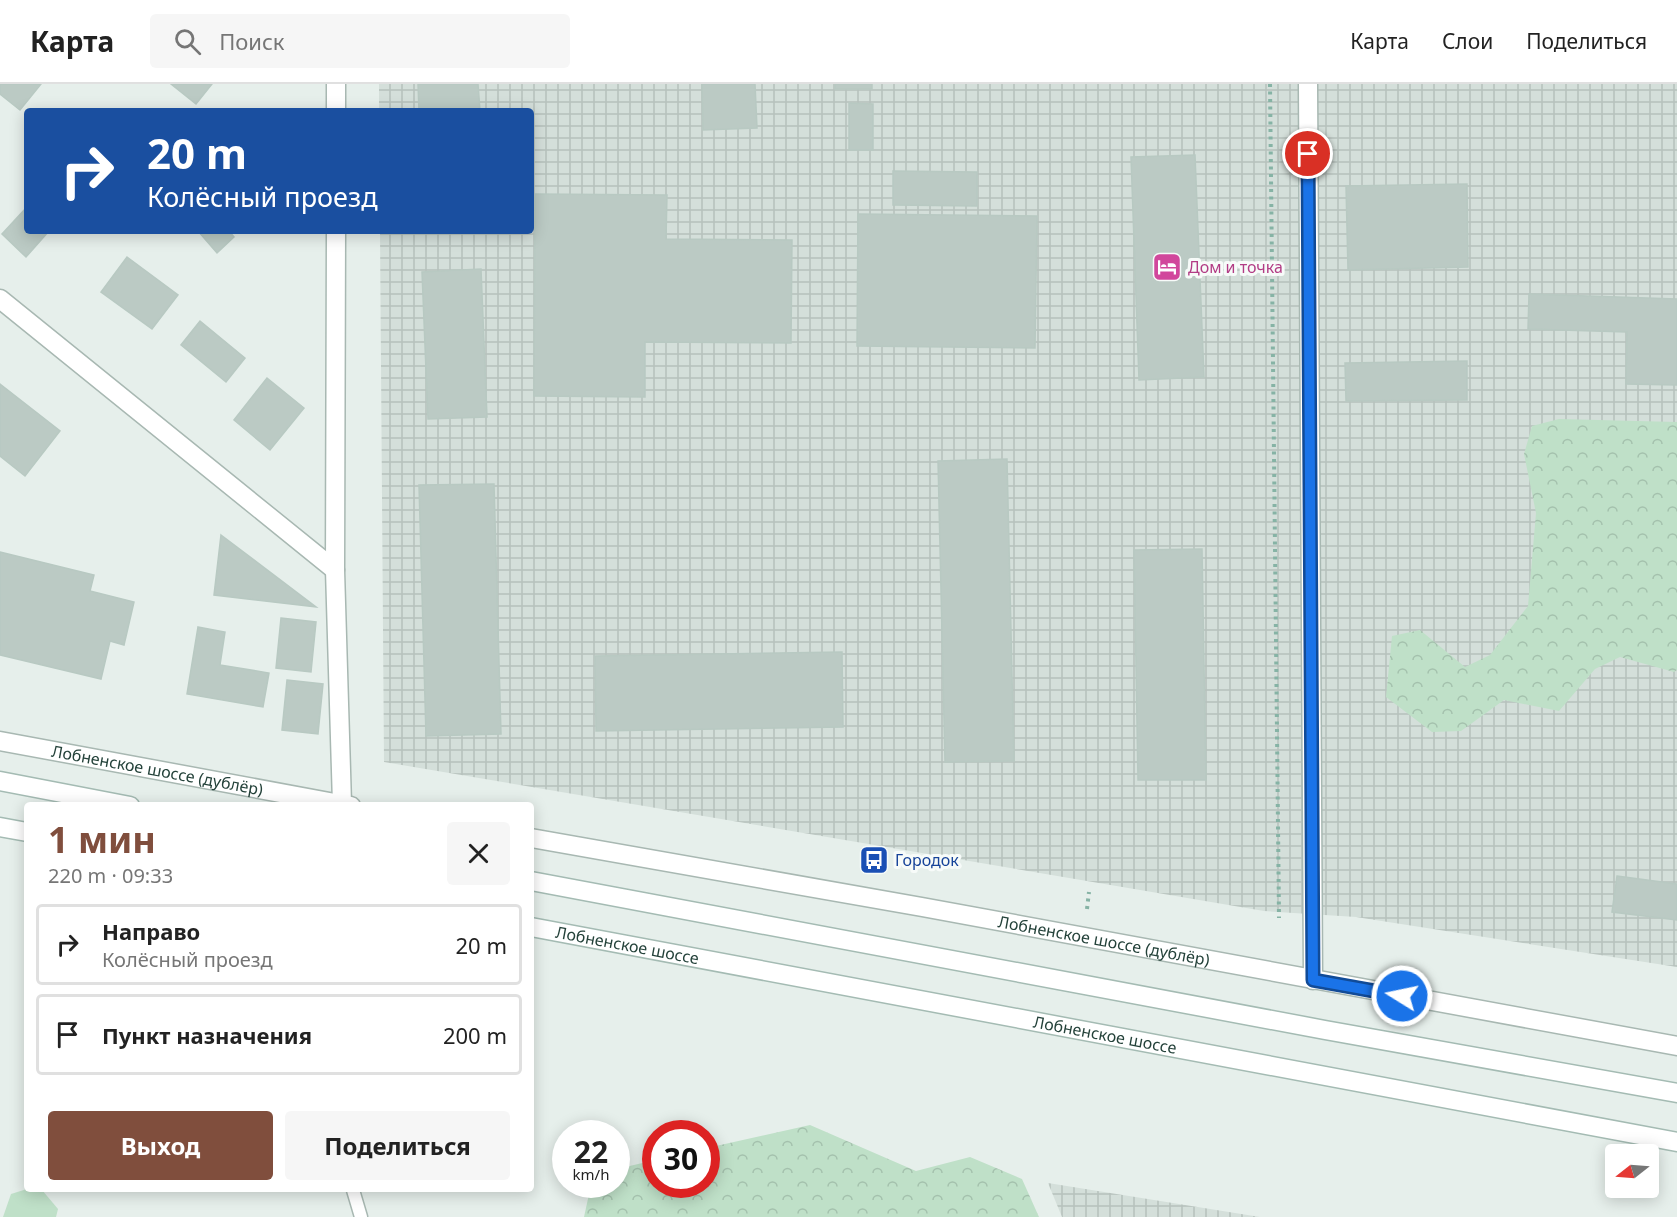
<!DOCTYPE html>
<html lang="ru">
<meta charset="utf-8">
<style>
body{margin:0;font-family:"Noto Sans",sans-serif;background:#f6f6f6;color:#222;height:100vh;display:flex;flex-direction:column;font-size:22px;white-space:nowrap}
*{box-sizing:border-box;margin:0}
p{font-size:20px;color:#767676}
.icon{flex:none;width:33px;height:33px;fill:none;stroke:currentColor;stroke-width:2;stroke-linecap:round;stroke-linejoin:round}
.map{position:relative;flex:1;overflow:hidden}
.drawer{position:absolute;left:24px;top:718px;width:510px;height:390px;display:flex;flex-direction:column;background:#fff;border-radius:6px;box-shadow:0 3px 15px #0003}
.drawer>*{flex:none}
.hud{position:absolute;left:24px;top:24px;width:510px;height:126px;border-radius:6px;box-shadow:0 3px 15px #0003;background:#1a4fa0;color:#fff;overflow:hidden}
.needle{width:39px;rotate:253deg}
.fabs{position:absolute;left:1605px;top:1060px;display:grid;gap:12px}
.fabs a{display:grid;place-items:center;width:54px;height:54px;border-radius:6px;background:#fff;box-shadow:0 3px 15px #0003;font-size:30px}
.speed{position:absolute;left:552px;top:1036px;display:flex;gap:12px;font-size:30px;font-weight:700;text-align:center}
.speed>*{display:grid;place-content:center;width:78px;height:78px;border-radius:50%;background:#fff;box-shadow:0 3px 15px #0003;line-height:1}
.speed small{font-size:15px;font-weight:400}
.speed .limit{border:9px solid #d22;background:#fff;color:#111}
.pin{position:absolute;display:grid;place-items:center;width:51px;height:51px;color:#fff;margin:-26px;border:3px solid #fff;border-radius:50%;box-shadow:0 2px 6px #0007}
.me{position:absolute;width:66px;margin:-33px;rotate:280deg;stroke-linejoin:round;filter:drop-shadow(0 0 4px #0008)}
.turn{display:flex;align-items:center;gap:21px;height:126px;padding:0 24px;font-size:27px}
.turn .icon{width:78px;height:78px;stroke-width:2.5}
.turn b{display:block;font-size:42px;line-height:51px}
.round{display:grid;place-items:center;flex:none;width:63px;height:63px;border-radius:6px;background:#f6f6f6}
.overview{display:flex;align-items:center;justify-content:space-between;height:102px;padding:0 24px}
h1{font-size:36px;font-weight:700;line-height:45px;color:#804e3d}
.action{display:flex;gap:12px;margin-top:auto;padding:12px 24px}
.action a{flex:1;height:69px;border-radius:6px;background:#804e3d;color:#fff;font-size:24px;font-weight:700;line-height:69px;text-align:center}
.action a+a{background:#f6f6f6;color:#222}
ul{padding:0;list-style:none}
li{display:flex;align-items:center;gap:18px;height:81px;margin:0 12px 9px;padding:0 12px;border:3px solid #e0e0e0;border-radius:6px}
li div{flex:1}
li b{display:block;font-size:22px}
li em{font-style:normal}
header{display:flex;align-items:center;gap:36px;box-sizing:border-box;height:84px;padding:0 30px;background:#fff;border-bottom:2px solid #e0e0e0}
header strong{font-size:28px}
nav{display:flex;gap:33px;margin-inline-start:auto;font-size:21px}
.search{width:420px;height:54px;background:#f6f6f6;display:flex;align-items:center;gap:15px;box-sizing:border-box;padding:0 21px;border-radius:6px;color:#767676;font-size:22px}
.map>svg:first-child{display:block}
.industrial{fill:url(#industrial-grid)}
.grass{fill:#bfe0c8}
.forest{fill:url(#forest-crowns)}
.building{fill:#bbcac4;stroke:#b8c9c2;stroke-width:1.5}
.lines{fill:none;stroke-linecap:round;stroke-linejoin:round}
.service-casing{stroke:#a8b8b2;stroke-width:15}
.minor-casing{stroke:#a8b8b2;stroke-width:21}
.secondary-casing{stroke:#a4bbb3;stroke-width:21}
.path{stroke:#86b3a5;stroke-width:4;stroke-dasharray:3 4.5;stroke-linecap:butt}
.service{stroke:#fff;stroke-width:12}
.minor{stroke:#fff;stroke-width:18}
.secondary{stroke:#fff;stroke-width:18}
.route-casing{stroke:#114b97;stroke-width:15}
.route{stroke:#1a73e8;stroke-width:10}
.labels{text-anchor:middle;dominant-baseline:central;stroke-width:6;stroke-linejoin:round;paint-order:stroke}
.hotel-label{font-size:16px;fill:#b23c85;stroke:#f7fbf9;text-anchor:start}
.street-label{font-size:16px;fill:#24423a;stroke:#f7fbf9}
.transit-label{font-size:16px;fill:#164399;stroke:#f7fbf9;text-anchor:start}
</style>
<header>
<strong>Карта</strong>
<div class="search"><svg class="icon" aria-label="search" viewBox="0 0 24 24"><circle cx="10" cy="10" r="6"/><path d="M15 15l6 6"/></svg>Поиск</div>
<nav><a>Карта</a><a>Слои</a><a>Поделиться</a></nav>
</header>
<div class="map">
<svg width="1677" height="1133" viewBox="0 0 1677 1133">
<defs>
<pattern id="industrial-grid" width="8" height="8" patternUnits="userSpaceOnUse" patternTransform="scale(1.5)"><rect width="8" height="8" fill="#d4dfda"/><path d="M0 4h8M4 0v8" fill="none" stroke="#b6c1bc"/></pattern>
<pattern id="forest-crowns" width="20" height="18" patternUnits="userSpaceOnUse" patternTransform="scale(1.5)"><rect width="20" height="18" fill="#bfe0c8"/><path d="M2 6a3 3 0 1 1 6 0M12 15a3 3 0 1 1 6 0" fill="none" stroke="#a4c1ad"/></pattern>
</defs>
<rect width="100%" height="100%" fill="#e6efeb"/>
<!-- industrial -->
<g class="industrial">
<path d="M379 0H1677V883L1356 833 1264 827 384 678 380 147H531V27H379Z"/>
<path d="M1048 1099 1260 1133H1062Z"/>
</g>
<!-- grass -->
<path class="grass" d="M27 1105 42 1106 58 1125 56 1133H3L11 1110Z"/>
<!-- forest -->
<g class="forest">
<path d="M1559 335 1677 338V586L1674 588 1620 573 1595 585 1559 627 1504 616 1461 647 1432 648 1386 613 1392 552 1420 546 1465 583 1490 571 1528 522 1536 429 1524 370 1532 342Z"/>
<path d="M810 1041 916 1087 970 1073 1022 1095 1039 1133H584L591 1101H616L617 1085 655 1076 656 1101H706L707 1064Z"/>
</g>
<!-- building -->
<g class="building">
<path d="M0 0H41L20 26 0 10Z"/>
<path d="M171 0H212L196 20Z"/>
<path d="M418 0H478L480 27H419Z"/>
<path d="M702 0H755L757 44 703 46Z"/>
<rect x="835" y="0" width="37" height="5"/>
<path d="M849 19 873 20V66H849Z"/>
<path d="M1195 71 1204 293 1139 296 1131 73Z"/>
<path d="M893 87 977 88V122L893 121Z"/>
<path d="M1467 100 1468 183 1348 186 1346 102Z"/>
<path d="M535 110 667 111 666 155 792 156 791 259 645 258V313L534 312Z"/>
<path d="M27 123V147H49L26 173 2 150Z"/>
<path d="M858 130 1037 132 1035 264 857 262Z"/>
<path d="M198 147H229L234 153 217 169Z"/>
<path d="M127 173 178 211 152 245 101 208Z"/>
<path d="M481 185 487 333 428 335 422 188Z"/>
<path d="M1529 210 1677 215V301L1626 300 1627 248 1528 245Z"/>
<path d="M200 237 245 274 226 298 181 261Z"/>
<path d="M1467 277V316L1346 317 1345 279Z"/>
<path d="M267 294 304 324 270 366 234 336Z"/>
<path d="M0 300 60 347 25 392 0 372Z"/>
<path d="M1007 375 1014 677 945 678 938 377Z"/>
<path d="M494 400 501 650 426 652 419 401Z"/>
<path d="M221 451 316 523 214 511Z"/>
<path d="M1202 465 1206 696H1138L1134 466Z"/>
<path d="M0 468 94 491 90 507 134 518 124 561 110 557 101 595 0 571Z"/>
<path d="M281 534 316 538 311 588 276 584Z"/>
<path d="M198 543 225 548 220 581 269 589 263 623 187 610Z"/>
<path d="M842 568 843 643 596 647 595 572Z"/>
<path d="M287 596 323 600 318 650 282 646Z"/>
<path d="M1617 792 1677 800V836L1612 828Z"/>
</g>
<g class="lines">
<!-- service casing -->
<g class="service-casing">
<path id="service" d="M353 1106 361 1133"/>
</g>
<!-- minor casing -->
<g class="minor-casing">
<g id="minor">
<path d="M1308 0 1313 896"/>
<path d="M336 27V0"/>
<path d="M336 147 335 486 342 720"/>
<path d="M0 215 335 486"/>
<path id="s1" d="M0 657 351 722"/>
<path id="s2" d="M531 754 922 823 1677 962"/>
</g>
</g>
<!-- secondary casing -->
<g class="secondary-casing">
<g id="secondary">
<path d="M0 697 130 722"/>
<path d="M0 743 27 748"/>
<path d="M531 797 1325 946 1677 1009"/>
<path id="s3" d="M531 843 1677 1058"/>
</g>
</g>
<!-- path -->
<g class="path">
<path d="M1270 0 1279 834"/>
<path d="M1087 825 1089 808"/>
</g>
<!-- service -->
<use href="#service" class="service"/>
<!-- minor -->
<use href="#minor" class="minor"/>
<!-- secondary -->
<use href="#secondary" class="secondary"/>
</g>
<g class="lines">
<!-- route casing -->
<g class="route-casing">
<path id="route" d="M1308 70 1313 896 1402 912"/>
</g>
<!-- route -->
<use href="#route" class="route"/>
</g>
<!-- icons -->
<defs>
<g id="hotel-square" transform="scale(1.5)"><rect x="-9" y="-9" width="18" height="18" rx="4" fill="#d1479c" stroke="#f7fbf9"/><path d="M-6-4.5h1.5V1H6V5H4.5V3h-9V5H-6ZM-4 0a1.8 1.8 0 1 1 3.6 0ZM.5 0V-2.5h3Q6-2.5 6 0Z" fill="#fff"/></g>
<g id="bus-square" transform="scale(1.5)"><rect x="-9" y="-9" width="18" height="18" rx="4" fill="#1a4fb4" stroke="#f7fbf9"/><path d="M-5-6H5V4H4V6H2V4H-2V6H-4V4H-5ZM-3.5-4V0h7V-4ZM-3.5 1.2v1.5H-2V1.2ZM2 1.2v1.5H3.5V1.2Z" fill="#fff"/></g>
</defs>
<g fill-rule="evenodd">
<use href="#hotel-square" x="1167" y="183"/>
<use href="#bus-square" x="874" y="776"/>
</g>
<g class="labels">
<!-- hotel labels -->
<g class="hotel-label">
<text x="1188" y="183">Дом и точка</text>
</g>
<!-- street labels -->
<g class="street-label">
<text stroke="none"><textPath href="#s1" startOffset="160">Лобненское шоссе (дублёр)</textPath></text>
<text stroke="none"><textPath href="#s2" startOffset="582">Лобненское шоссе (дублёр)</textPath></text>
<text stroke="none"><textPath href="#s3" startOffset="98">Лобненское шоссе</textPath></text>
<text stroke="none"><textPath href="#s3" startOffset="584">Лобненское шоссе</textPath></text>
</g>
<!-- transit labels -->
<g class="transit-label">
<text x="895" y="776">Городок</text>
</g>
</g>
</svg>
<div class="fabs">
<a><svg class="needle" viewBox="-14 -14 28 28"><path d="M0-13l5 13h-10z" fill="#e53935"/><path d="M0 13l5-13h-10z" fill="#767676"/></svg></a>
</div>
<div class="speed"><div>22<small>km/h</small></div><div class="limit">30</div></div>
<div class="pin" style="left:1308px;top:70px;background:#d93025"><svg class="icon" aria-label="arrive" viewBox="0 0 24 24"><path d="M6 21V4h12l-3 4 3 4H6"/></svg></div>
<svg class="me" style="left:1402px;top:912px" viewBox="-20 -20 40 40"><circle r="17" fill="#1a73e8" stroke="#fff" stroke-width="3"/><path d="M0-11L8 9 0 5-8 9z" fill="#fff"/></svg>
<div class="hud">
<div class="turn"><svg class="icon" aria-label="right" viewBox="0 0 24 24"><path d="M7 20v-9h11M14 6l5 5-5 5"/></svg><div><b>20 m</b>Колёсный проезд</div></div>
</div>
<section class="drawer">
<div class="overview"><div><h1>1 мин</h1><p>220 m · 09:33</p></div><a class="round"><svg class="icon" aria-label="close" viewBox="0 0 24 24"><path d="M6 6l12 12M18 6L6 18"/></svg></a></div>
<ul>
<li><svg class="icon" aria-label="right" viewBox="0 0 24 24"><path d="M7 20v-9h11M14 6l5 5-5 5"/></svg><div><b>Направо</b><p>Колёсный проезд</p></div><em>20 m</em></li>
<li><svg class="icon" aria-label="arrive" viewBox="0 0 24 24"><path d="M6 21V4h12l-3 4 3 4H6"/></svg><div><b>Пункт назначения</b></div><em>200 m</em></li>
</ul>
<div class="action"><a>Выход</a><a>Поделиться</a></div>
</section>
</div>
